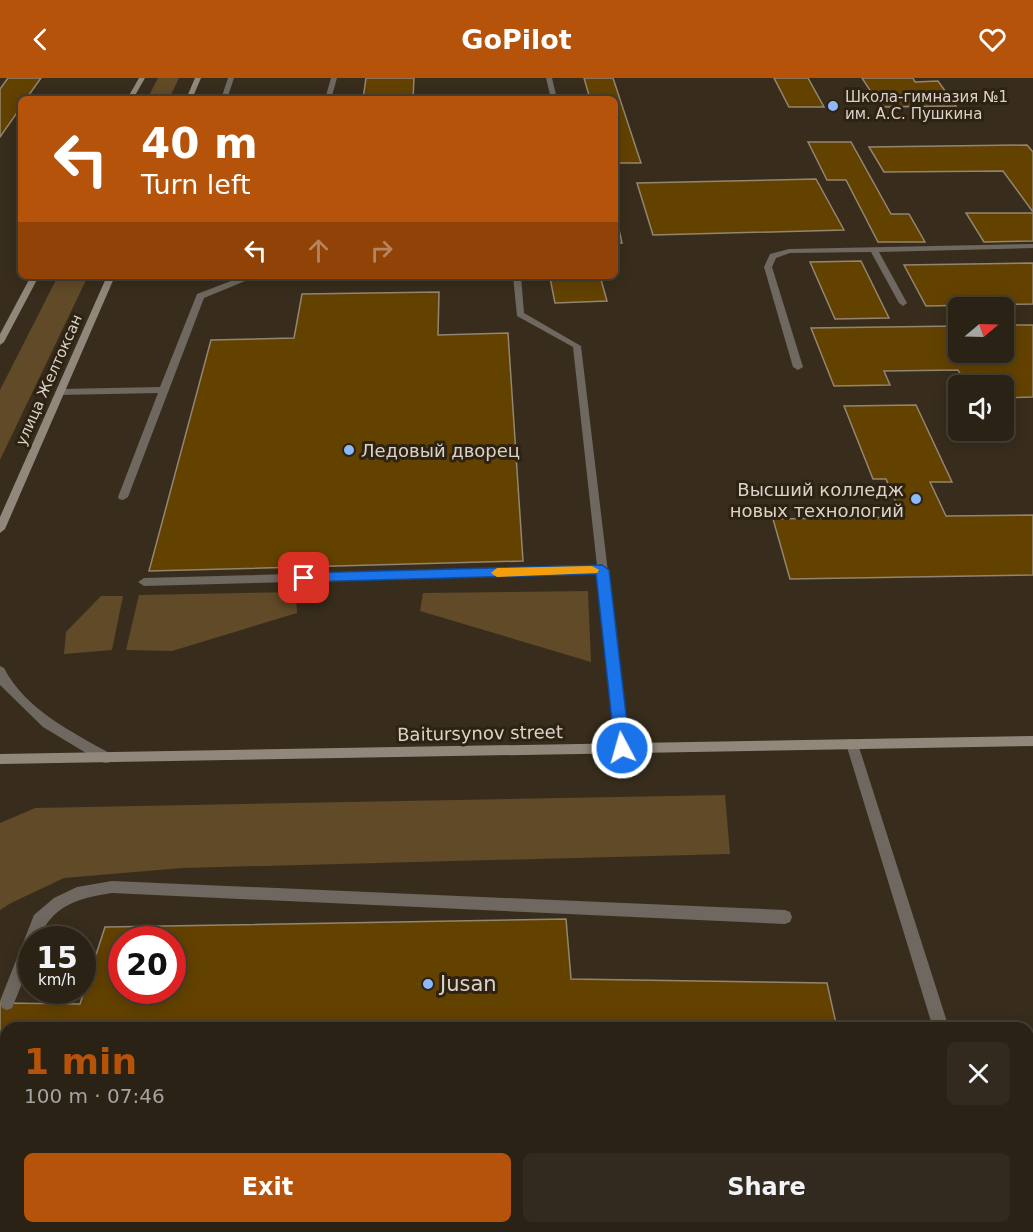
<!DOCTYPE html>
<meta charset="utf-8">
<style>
body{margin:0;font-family:"DejaVu Sans",sans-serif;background:#322a1e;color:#f1f3f6;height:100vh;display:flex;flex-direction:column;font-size:22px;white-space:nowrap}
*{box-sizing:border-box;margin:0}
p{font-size:20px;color:#a5a4a0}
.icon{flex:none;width:33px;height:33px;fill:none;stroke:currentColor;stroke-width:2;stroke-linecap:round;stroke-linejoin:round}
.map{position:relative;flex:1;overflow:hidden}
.drawer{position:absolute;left:0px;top:944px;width:1034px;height:212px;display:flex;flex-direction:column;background:#2a2215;border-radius:18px 18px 0 0;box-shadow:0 3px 15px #0003,0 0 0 2px #463f34}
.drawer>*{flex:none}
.guide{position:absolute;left:18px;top:18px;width:600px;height:183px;border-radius:9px;box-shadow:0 3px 15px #0003,0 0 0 2px #463f34;background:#b45309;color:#fff;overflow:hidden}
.needle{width:39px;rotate:71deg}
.buttons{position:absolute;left:948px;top:219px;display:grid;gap:12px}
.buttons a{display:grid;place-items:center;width:66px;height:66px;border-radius:9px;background:#2a2215;box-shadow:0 3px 15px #0003,0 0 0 2px #463f34;font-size:30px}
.speed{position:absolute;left:18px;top:848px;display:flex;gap:12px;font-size:30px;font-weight:700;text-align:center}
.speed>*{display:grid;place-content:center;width:78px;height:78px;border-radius:50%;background:#2a2215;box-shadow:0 3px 15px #0003,0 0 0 2px #463f34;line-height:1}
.speed small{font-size:15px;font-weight:400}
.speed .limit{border:9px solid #d22;background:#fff;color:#111}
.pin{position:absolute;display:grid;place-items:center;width:51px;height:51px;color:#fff;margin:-26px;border-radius:12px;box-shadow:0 3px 9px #0006}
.me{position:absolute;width:66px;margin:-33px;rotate:354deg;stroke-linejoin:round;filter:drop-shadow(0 0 4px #0008)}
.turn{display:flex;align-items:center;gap:21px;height:126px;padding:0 24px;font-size:27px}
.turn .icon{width:78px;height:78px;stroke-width:2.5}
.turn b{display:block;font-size:42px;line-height:51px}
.lanes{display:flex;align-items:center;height:57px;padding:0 24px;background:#0003;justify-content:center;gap:30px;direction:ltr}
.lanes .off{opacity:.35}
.round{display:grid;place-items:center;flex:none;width:63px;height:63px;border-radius:9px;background:#322a1e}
.summary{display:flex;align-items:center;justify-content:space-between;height:102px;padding:0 24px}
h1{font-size:36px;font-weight:700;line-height:45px;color:#b45309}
.action{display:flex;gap:12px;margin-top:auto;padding:12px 24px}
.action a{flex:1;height:69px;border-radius:9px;background:#b45309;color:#fff;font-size:24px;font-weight:700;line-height:69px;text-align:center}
.action a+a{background:#322a1e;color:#f1f3f6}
header{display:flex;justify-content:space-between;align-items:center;height:78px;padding:0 24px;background:#b45309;color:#fff;font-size:27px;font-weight:700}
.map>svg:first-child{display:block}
.green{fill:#604a28}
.building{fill:#634200;stroke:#938572;stroke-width:1.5;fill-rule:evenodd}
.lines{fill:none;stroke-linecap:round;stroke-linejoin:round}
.service{fill:#6e6860;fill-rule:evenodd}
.minor{fill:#6e6860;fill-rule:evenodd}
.secondary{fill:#91887b;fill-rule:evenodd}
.route{fill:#1a73e8;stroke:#114b97;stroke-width:1.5}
.slow{fill:#f59e0b}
.poi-dot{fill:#8cb9fc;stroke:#2e2312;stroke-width:2}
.labels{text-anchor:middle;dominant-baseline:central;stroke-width:6;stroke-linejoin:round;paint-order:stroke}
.far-poi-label{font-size:15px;fill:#dbd3c9;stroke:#2e2312;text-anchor:start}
.far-street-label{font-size:15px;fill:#dbd3c9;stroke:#2e2312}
.poi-label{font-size:18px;fill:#dbd3c9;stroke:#2e2312;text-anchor:start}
.street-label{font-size:18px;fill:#dbd3c9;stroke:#2e2312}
.near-poi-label{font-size:21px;fill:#dbd3c9;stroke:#2e2312;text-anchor:start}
</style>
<header><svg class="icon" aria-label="back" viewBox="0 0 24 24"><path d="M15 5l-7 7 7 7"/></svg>GoPilot<svg class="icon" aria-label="heart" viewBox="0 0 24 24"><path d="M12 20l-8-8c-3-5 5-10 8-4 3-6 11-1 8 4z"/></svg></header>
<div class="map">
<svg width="1033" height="1154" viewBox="0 0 1033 1154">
<rect width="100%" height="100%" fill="#382d1c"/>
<!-- green -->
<g class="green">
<path d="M158 0H179L169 21H147Z"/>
<path d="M58 198H88L0 382V312Z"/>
<path d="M588 513 591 584 420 533 423 515Z"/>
<path d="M296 514 297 535 172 573 126 572 139 517Z"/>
<path d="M101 518H123L112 572 64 576 66 554Z"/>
<path d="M725 717 730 776 182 790 64 800 11 825 0 832V745L35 730Z"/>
</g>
<!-- building -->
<g class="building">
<path d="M8 0H41L26 21H21V29L0 59V11Z"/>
<path d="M366 0H414L413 21H363Z"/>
<path d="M584 0H613L641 85H615V21H590Z"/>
<path d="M774 0H808L824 29H789Z"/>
<path d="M862 0H913L915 4 938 3 956 28 881 29Z"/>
<path d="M808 64H851L891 136H909L925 164H878L846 102H827Z"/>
<path d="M1027 67 1033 74V134L1003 93 884 94 869 69Z"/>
<path d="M816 101 844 152 653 157 637 105Z"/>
<path d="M615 133 622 165H615Z"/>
<path d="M966 135H1033V163L984 164Z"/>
<path d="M861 183 889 240 835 241 810 184Z"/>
<path d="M1033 185V226L926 228 904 187Z"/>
<path d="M600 198 607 223 555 225 550 200Z"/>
<path d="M439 214 438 257 508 255 523 483 149 493 211 262 294 260 302 216Z"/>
<path d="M1004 247H1033V319L1004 320V308H967L958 292 884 293 890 307 834 308 811 250 958 248V274H1004Z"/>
<path d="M916 327 952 404H930L946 438 1033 437V497L790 501 773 441 902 439 886 401H873L844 328Z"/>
<path d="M566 841 571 901 827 905 837 950H6V1111H0V925L80 926 105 849ZM122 861H172V912H122Z"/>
<path d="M1028 990H1033V1154H1016L1014 1149H1028Z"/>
<path d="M14 1149H880L881 1154H12Z"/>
</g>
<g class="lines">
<!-- service -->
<g class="service">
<path d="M228 0H234L227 21H221Z"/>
<path d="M331 0H337L331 21H325Z"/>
<path d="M546 0H552L557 21H551Z"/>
<path d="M1033 166V170L879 174 907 225 903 228 899 225 871 174 790 175 776 180 772 189 803 289 798 292 793 289 764 189 770 176 789 171Z"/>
<path d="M244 198H417L413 200 250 201 204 220 128 419 123 422 119 421 118 419 158 315 60 317 55 314 60 311 160 309 197 216Z"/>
<path d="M513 198H521L524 235 581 268 629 670 628 674H618L617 670 597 496 144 508 138 504 144 500 597 488 573 269 517 238Z"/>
<path d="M852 661 857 662 858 666 949 950H933L846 666 847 662Z"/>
<path d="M112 803 785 832 790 834 792 839 790 844 785 846 112 815C79 820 52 827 39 861H32V881L12 930 7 932 2 930 0 923 34 837 54 820 77 809Z"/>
<path d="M995 1149H1013L1015 1154H997Z"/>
</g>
<!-- minor -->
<path class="minor" d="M0 588 4 590C25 631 72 654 111 676L113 680 111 684 106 685 101 684 43 649 0 607Z"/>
<!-- secondary -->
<g class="secondary">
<path d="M139 0H145L133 21H127Z"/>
<path d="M195 0H201L192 21H186Z"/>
<path d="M31 198H39L4 264 0 267V256Z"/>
<path d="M107 198H115L5 451 0 455V439Z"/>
<path d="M1033 658V668L0 686V676Z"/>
</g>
</g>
<!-- route -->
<path class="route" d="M602 487 609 492 630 670 628 674H617L615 670 596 496 304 504 298 500 304 495Z"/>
<!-- slow -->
<path class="slow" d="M592 488 599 492 597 495 497 499 491 495 497 490Z"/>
<!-- markers -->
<g class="poi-dot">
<circle cx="833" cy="28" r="6"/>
<circle cx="349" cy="372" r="6"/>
<circle cx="916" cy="421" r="6"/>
<circle cx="428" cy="906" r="6"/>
</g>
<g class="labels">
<!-- far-poi labels -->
<g class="far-poi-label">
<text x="845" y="19">Школа-гимназия №1<tspan x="845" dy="17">им. А.С. Пушкина</tspan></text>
</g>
<!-- far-street labels -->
<g class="far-street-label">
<text transform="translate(49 302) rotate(-66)">улица Желтоксан</text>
</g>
<!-- poi labels -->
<g class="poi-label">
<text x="361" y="372">Ледовый дворец</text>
<text x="904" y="411" text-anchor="end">Высший колледж<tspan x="904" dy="21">новых технологий</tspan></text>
</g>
<!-- street labels -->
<g class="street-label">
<text transform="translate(480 655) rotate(-1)">Baitursynov street</text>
</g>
<!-- near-poi labels -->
<g class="near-poi-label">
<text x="440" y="906">Jusan</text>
</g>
</g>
</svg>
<div class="buttons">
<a><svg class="needle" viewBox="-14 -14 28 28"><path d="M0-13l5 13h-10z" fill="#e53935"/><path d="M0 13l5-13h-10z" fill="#a5a4a0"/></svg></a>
<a><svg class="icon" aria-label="sound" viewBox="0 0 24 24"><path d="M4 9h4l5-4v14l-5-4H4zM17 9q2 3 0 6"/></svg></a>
</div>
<div class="speed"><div>15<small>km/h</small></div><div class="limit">20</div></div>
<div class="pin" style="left:304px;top:500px;background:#d93025"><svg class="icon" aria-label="arrive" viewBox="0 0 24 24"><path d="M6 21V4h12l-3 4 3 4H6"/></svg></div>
<svg class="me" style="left:622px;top:670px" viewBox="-20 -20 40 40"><circle r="17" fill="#1a73e8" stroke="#fff" stroke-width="3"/><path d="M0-11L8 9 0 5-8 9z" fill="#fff"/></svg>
<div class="guide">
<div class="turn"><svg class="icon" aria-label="left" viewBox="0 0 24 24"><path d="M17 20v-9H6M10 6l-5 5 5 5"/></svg><div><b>40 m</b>Turn left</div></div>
<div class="lanes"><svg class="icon" aria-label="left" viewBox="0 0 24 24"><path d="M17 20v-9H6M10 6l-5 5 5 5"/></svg><svg class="icon off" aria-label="ahead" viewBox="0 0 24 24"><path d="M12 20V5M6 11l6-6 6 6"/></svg><svg class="icon off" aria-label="right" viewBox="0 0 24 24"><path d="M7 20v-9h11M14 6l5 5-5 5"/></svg></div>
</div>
<section class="drawer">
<div class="summary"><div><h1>1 min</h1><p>100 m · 07:46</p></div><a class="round"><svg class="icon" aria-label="close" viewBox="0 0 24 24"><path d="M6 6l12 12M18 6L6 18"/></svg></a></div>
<div class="action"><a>Exit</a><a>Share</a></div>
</section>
</div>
